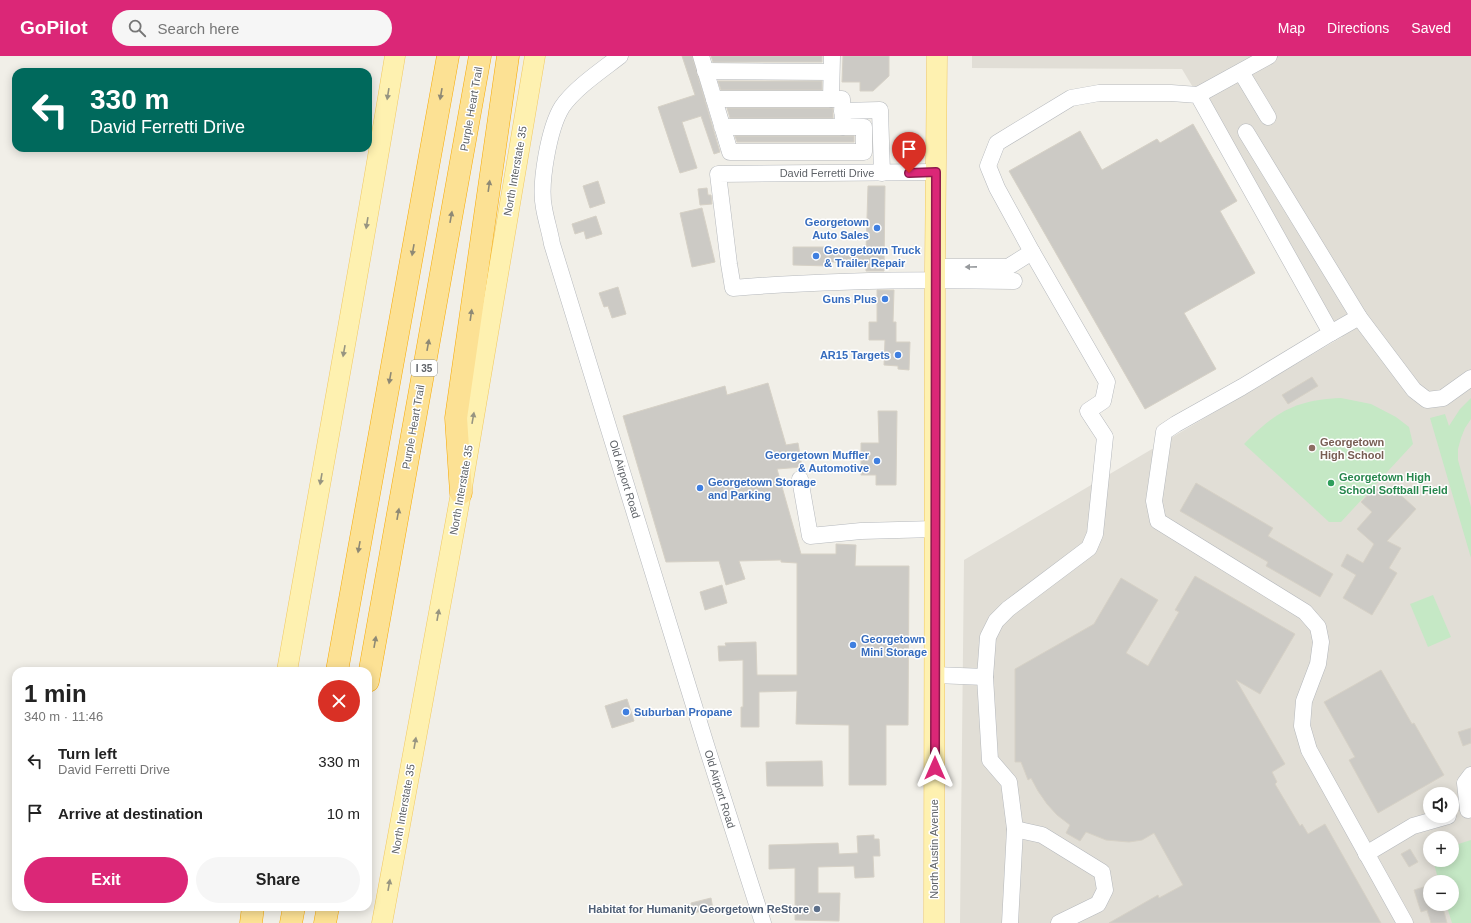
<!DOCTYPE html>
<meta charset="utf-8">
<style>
body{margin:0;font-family:Arial,sans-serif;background:#f6f6f6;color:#222;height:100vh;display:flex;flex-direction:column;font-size:15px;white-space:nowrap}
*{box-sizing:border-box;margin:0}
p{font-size:13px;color:#767676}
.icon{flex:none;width:22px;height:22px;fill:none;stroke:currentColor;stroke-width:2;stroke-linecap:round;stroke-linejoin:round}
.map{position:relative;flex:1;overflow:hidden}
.side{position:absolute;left:12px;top:611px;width:360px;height:244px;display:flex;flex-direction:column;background:#fff;border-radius:12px;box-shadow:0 2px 10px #0003}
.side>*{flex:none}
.top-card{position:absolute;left:12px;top:12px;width:360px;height:84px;border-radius:12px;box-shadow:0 2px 10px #0003;background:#00695c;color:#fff;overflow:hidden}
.controls{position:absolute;left:1423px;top:731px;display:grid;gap:8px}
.controls a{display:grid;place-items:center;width:36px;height:36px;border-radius:50%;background:#fff;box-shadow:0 2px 10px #0003;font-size:20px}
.pin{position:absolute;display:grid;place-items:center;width:34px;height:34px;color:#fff;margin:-41px -17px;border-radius:50% 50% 50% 0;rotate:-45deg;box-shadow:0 0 4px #0007}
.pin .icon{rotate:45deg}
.me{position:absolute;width:44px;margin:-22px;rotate:0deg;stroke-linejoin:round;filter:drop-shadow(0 0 3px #0008)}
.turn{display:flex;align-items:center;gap:14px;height:84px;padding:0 12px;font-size:18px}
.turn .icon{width:52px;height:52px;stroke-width:2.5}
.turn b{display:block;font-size:28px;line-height:34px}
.round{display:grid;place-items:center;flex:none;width:42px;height:42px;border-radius:21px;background:#f6f6f6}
.head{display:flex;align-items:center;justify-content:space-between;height:68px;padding:0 12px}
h1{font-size:24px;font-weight:700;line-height:30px}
.primary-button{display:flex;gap:8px;margin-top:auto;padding:8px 12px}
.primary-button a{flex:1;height:46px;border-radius:24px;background:#db2777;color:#fff;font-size:16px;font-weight:700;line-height:46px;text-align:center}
.primary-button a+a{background:#f6f6f6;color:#222}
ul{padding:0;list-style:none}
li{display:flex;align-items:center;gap:12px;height:52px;padding:0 12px}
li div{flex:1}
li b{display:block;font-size:15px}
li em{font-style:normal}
header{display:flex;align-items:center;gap:24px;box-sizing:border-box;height:56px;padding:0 20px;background:#db2777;color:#fff}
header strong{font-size:19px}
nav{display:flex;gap:22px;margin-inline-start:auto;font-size:14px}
.search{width:280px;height:36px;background:#f6f6f6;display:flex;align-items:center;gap:10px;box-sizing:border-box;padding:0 14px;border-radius:22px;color:#767676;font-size:15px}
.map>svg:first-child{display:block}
.education{fill:#e1ded6;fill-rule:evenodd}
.green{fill:#c5e8c5}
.building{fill:#cccac5;stroke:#d6d1c6}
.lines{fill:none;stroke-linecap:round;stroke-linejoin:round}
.minor-casing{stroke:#b5b8bc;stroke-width:17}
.major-casing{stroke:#f1c861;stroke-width:21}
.highway-casing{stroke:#f7a902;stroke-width:23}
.minor{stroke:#fff;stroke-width:16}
.major{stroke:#fef1b0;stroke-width:20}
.highway{stroke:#fce194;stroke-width:22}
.oneway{fill:#979581}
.oneway2{fill:#8e8975}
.oneway3{fill:#979a9d}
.route-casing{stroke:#8e194d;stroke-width:10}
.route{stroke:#db2777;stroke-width:7}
.shop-dot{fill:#3f7fe0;stroke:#fff;stroke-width:1.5}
.education-dot{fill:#8d6e63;stroke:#fff;stroke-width:1.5}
.leisure-dot{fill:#2e9e5b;stroke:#fff;stroke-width:1.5}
.service-dot{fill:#5c6f8a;stroke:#fff;stroke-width:1.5}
.labels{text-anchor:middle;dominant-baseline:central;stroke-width:3;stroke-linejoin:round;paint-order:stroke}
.shield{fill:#fff;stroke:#8f9295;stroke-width:1}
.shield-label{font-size:10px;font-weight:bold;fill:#5f6368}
.street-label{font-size:11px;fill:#5f6368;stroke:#fff}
.shop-label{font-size:11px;font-weight:bold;fill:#366cbe;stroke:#fff;text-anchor:end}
.education-label{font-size:11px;font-weight:bold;fill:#785e54;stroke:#fff;text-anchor:start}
.leisure-label{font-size:11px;font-weight:bold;fill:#27864d;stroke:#fff;text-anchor:start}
.service-label{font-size:11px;font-weight:bold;fill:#4e5e75;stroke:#fff;text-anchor:end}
</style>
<header>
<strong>GoPilot</strong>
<div class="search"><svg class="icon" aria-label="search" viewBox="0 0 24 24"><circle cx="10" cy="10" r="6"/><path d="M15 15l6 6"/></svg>Search here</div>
<nav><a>Map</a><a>Directions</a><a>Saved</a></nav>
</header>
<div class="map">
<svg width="1471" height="867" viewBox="0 0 1471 867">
<rect width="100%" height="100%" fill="#f1efe8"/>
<!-- education -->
<path class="education" d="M972 0H1471V867H960L964 504 1342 281 1182 13 972 12ZM1430 738H1452V760H1430ZM1430 782H1452V804H1430ZM1430 826H1452V848H1430Z"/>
<!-- green -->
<g class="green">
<path d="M1341 342 1371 348 1396 361 1409 371 1413 388 1341 466H1329L1244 388C1275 356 1295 344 1341 342Z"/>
<path d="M1471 342V363L1465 372 1461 382 1458 393V404L1471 451V502L1430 362 1445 358 1449 370 1460 353Z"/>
<path d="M1433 539 1451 581 1428 591 1410 548Z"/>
<path d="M1471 784V867H1452L1446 848H1452V826H1439L1433 804H1452V790Z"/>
</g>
<!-- building -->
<g class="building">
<path d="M682 0H692L720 96 714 98 701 60 682 66 697 112 680 117 658 51 695 39Z"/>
<path d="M711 0H822V6H713Z"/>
<path d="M843 0H889V20L873 35H860V26H842Z"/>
<path d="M718 25H822V34H721Z"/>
<path d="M727 52H833V62H730Z"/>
<path d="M1193 68 1237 145 1220 155 1255 217 1184 257 1216 313 1145 353 1009 115 1080 75 1102 114 1157 83 1160 87Z"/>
<path d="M735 80H854V86H737Z"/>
<path d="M598 125 605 147 590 152 583 130Z"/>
<path d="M868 130H885L884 215H866V206H829V210L793 209V191H829V194H866Z"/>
<path d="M707 132 708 139H711L712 148 700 149 698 133Z"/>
<path d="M702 152 715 206 692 211 680 157Z"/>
<path d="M596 160 602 178 586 183 584 175 575 178 572 168Z"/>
<path d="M618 231 626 258 612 262 608 250 604 251 599 237Z"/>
<path d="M877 234H894L893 266H896V286H910L909 314 898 313V310L884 309 885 284H869V266H877Z"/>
<path d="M1312 321 1318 330 1288 348 1282 339Z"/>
<path d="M768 327 786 389 798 387 802 411 777 413 801 498H836V488L856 489 855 510H909L908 669H886V729H849V669L796 668 797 635 759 636V671H741V651H743V604L719 605 718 590H726L725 587 756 586 757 619H797V507L781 506V504L739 505 745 523 726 529 719 505 666 506 623 360 725 330 727 339Z"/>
<path d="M878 355H897L896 429H876V419H861V387H879Z"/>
<path d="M1196 427 1273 472 1268 480 1333 518 1320 541 1266 510 1268 506 1180 455Z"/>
<path d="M1375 431 1386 440 1393 432 1416 453 1387 485 1401 492 1389 512 1397 517 1372 559 1343 542 1356 519 1341 510 1347 498 1363 507 1374 488 1357 473 1372 456 1361 446Z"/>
<path d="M1195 520 1295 578 1260 638 1236 624 1285 708 1272 716 1277 726 1275 728 1300 770 1302 768 1308 778 1325 768 1381 867H1109L1158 839 1159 842 1183 829 1154 777 1142 784 1129 786 1106 784 1086 776 1080 785 1066 777 1070 769 1057 759 1047 748 1038 735 1031 722 1028 724 1021 706H1015V613L1094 568 1121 522 1158 544 1126 597 1148 610 1179 556 1175 554Z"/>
<path d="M722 529 727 547 705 554 700 536Z"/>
<path d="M1381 614 1412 668 1414 667 1444 719 1378 757 1349 704 1355 701 1324 646Z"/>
<path d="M627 643 634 665 612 672 605 650Z"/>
<path d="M1471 672V687L1463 690 1458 676Z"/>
<path d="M822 705 823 730H767L766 706Z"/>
<path d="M874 779V783H879L880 800H873L874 821 855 822 854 810 818 811V837H840L839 865 795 864V812L769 813V789L838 787 839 798 858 797 857 780Z"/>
<path d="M1410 793 1418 806 1409 811 1401 798Z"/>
<path d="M1430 829V848H1442L1447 867H1431L1427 854 1421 856 1414 834Z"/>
<path d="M711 842 713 853 693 857 691 847Z"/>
</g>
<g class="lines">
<!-- minor casing -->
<g class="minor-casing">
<g id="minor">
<path d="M620 0C602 14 575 32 562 51 549 72 539 128 544 152 546 164 550 176 552 188L707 692 763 867"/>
<path d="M701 0 730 96H864V71H722"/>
<path d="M705 15 831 16"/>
<path d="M1241 16 1268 61"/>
<path d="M1198 39 1269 0"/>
<path d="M714 43H842L843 71"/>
<path d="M831 43 832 0"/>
<path d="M842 55 880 54 882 117"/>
<path d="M1246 76 1359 261 1414 334 1427 344 1443 342 1471 322"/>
<path d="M936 116 718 118 729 208 733 232C827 224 920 223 1014 225"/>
<path d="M935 211H1008L1032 196 997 132 988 110 997 87 1071 42 1099 37H1171L1198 39 1331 277 1242 331 1176 368 1164 376 1154 445 1158 465 1305 556 1318 571 1321 586 1318 608 1304 645 1302 670 1309 694 1405 867"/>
<path d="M1331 277 1359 261"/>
<path d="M800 423 810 480 861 475 935 473"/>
<path d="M935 619 985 621"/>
<path d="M1468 754 1465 727 1471 719"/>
<path d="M1015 773 1042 779 1102 816 1105 834 1098 848 1059 867"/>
<path d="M1366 798 1413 770 1448 760"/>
<path d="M1010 867 1015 773 1009 726 990 704 985 621 988 581 996 565 1008 553 1089 492 1095 478 1105 381 1088 355 1103 345 1107 326 1032 196"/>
</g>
</g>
<!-- major casing -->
<g class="major-casing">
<g id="major">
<path d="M287 615C323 410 361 205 395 0"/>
<path d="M382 867 461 437 535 0"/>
<path d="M934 867 935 211 937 0"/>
</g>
</g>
<!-- highway casing -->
<g class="highway-casing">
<g id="highway">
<path d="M461 437 456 362 508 0"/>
<path d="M337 615 448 0"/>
<path d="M368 625 480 0"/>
<path d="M251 867 253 851"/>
<path d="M291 867 294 851"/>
<path d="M325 867 328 851"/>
</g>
</g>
<!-- minor -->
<use href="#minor" class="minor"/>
<!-- major -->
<use href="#major" class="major"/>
<!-- highway -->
<use href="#highway" class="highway"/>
</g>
<!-- one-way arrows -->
<defs><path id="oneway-solid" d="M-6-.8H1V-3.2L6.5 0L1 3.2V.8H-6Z"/></defs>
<g class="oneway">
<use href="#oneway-solid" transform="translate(388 38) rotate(99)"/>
<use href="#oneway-solid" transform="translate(367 167) rotate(99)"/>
<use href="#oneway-solid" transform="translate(344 295) rotate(100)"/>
<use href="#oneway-solid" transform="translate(473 362) rotate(-80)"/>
<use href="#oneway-solid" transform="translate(321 423) rotate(100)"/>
<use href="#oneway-solid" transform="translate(438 559) rotate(-80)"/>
<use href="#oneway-solid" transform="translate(415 687) rotate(-80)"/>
<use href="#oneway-solid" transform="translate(389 829) rotate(-80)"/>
</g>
<g class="oneway2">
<use href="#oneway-solid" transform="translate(441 38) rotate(100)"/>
<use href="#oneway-solid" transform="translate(489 130) rotate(-82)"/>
<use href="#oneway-solid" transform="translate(451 161) rotate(-80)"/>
<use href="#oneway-solid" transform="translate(413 194) rotate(100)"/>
<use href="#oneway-solid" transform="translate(471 259) rotate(-82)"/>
<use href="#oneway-solid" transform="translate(428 289) rotate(-80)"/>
<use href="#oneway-solid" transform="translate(390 322) rotate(100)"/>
<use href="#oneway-solid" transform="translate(398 458) rotate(-80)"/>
<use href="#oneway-solid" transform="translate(359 491) rotate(100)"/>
<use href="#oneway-solid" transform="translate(375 586) rotate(-80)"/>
</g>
<use class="oneway3" href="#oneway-solid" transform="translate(971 211) rotate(179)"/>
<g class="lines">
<!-- route casing -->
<g class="route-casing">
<path id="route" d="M909 117 936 116 935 712"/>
</g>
<!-- route -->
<use href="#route" class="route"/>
</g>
<!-- markers -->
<g class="shop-dot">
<circle cx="877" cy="172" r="4"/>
<circle cx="816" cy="200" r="4"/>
<circle cx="885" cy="243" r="4"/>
<circle cx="898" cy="299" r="4"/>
<circle cx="877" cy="405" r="4"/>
<circle cx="700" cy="432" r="4"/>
<circle cx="853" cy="589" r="4"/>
<circle cx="626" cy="656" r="4"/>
</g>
<circle class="education-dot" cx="1312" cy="392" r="4"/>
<circle class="leisure-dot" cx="1331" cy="427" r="4"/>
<circle class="service-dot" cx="817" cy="853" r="4"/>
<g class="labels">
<!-- shield labels -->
<rect class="shield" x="411" y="304" width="26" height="16" rx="3"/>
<g class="shield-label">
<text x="424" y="312">I 35</text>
</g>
<!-- street labels -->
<g class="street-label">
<text transform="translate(471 53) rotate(-80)">Purple Heart Trail</text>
<text transform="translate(515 115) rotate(-80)">North Interstate 35</text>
<text x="827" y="117">David Ferretti Drive</text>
<text transform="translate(413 371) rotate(-80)">Purple Heart Trail</text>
<text transform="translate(625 423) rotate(73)">Old Airport Road</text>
<text transform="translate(461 434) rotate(-80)">North Interstate 35</text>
<text transform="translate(720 733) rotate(73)">Old Airport Road</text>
<text transform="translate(403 753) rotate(-80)">North Interstate 35</text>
<text transform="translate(934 793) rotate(-90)">North Austin Avenue</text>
</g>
<!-- shop labels -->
<g class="shop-label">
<text x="869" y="166">Georgetown<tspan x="869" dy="13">Auto Sales</tspan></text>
<text x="824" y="194" text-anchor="start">Georgetown Truck<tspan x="824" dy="13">&amp; Trailer Repair</tspan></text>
<text x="877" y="243">Guns Plus</text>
<text x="890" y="299">AR15 Targets</text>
<text x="869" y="399">Georgetown Muffler<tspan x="869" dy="13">&amp; Automotive</tspan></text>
<text x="708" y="426" text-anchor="start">Georgetown Storage<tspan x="708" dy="13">and Parking</tspan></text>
<text x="861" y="583" text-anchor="start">Georgetown<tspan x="861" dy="13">Mini Storage</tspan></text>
<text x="634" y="656" text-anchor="start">Suburban Propane</text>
</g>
<!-- education labels -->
<g class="education-label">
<text x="1320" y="386">Georgetown<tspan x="1320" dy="13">High School</tspan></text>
</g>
<!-- leisure labels -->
<g class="leisure-label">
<text x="1339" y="421">Georgetown High<tspan x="1339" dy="13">School Softball Field</tspan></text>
</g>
<!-- service labels -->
<g class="service-label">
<text x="809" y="853">Habitat for Humanity Georgetown ReStore</text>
</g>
</g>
</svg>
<div class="controls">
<a><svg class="icon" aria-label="sound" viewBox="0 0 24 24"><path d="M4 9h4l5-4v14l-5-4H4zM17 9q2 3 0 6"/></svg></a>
<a>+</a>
<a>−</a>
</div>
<div class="pin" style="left:909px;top:117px;background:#d93025"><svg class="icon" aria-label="arrive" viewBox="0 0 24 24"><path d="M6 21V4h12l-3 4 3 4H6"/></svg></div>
<svg class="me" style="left:935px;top:712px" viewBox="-20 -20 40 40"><path d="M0-17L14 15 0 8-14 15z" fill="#db2777" stroke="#fff" stroke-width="4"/></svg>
<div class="top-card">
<div class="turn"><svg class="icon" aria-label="left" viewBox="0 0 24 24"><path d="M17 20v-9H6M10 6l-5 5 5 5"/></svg><div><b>330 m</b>David Ferretti Drive</div></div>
</div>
<section class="side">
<div class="head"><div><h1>1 min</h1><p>340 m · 11:46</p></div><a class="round" style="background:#d93025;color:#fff"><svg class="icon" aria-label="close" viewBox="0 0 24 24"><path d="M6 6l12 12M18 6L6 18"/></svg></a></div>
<ul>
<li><svg class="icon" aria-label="left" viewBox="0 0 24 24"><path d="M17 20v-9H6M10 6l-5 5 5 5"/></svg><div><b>Turn left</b><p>David Ferretti Drive</p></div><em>330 m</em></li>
<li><svg class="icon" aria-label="arrive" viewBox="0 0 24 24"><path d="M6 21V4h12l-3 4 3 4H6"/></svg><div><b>Arrive at destination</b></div><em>10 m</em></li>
</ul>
<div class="primary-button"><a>Exit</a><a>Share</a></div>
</section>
</div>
